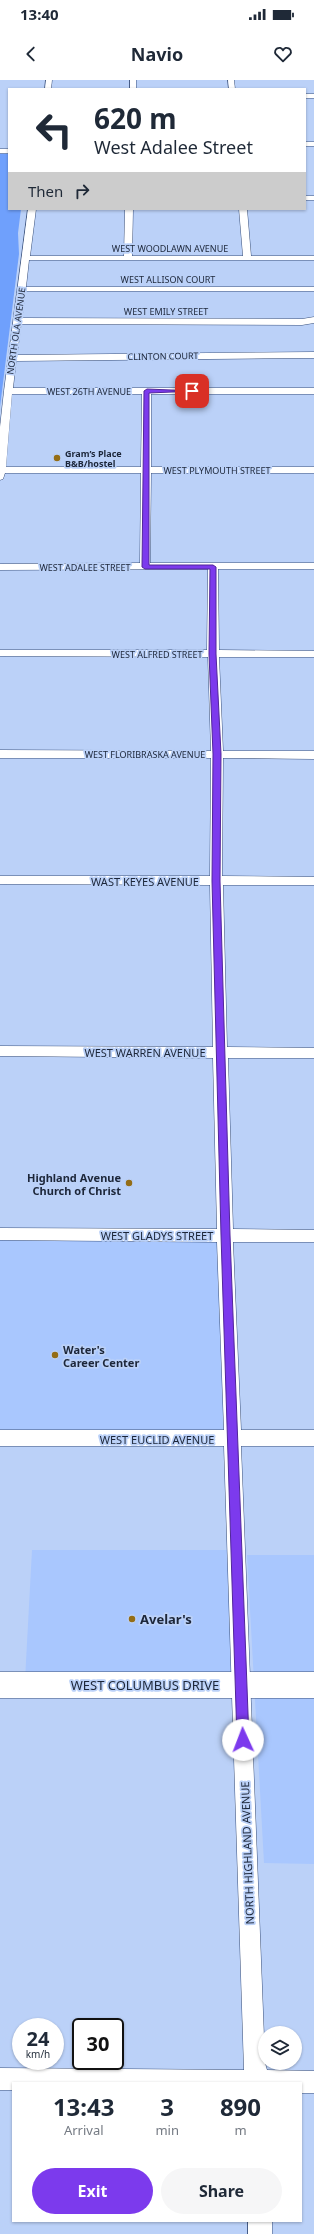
<!DOCTYPE html>
<meta charset="utf-8">
<style>
body{margin:0;font-family:"Noto Sans",sans-serif;background:#f6f6f7;color:#1f2937;height:100vh;display:flex;flex-direction:column;font-size:15px;white-space:nowrap}
*{box-sizing:border-box;margin:0}
p{font-size:13px;color:#747a83}
.icon{flex:none;width:22px;height:22px;fill:none;stroke:currentColor;stroke-width:2;stroke-linecap:round;stroke-linejoin:round}
.map{position:relative;flex:1;overflow:hidden}
.drawer{position:absolute;left:12px;top:2002px;width:290px;height:140px;display:flex;flex-direction:column;background:#fff;border-radius:0px;box-shadow:0 1px 3px #0004}
.drawer>*{flex:none}
.banner{position:absolute;left:8px;top:8px;width:298px;height:122px;border-radius:0px;box-shadow:0 1px 3px #0004;background:#fff;color:#1f2937;overflow:hidden}
.tools{position:absolute;left:258px;top:1946px;display:grid;gap:8px}
.tools a{display:grid;place-items:center;width:44px;height:44px;border-radius:50%;background:#fff;box-shadow:0 1px 3px #0004;font-size:20px}
.speed{position:absolute;left:12px;top:1938px;display:flex;gap:8px;font-size:20px;font-weight:700;text-align:center}
.speed>*{display:grid;place-content:center;width:52px;height:52px;border-radius:50%;background:#fff;box-shadow:0 1px 3px #0004;line-height:1}
.speed small{font-size:10px;font-weight:400}
.speed .limit{border:2px solid #111;border-radius:6px;background:#fff;color:#111}
.pin{position:absolute;display:grid;place-items:center;width:34px;height:34px;color:#fff;margin:-17px;border-radius:8px;box-shadow:0 2px 6px #0006}
.me{position:absolute;width:44px;margin:-22px;rotate:358deg;stroke-linejoin:round;filter:drop-shadow(0 0 3px #0008)}
.turn{display:flex;align-items:center;gap:14px;height:84px;padding:0 20px;font-size:18px}
.turn .icon{width:52px;height:52px;stroke-width:2.5}
.turn b{display:block;font-size:28px;line-height:34px}
.then{display:flex;align-items:center;height:38px;padding:0 20px;background:#0003;gap:8px;font-size:15px}
.eta{display:flex;justify-content:space-evenly;align-items:center;height:68px;text-align:center}
.eta b{font-size:24px;font-weight:700;line-height:28px}
.cta{display:flex;gap:8px;margin-top:auto;padding:8px 20px}
.cta a{flex:1;height:46px;border-radius:24px;background:#7c3aed;color:#fff;font-size:16px;font-weight:700;line-height:46px;text-align:center}
.cta a+a{background:#f6f6f7;color:#1f2937}
.status{display:flex;justify-content:space-between;align-items:center;height:28px;padding:0 20px;background:#fff;direction:ltr}
.status svg{height:11px;fill:currentColor}
header{display:flex;justify-content:space-between;align-items:center;height:52px;padding:0 20px;background:#fff;font-size:18px;font-weight:700}
.map>svg:first-child{display:block}
.built{fill:#a9c7fe}
.green{fill:#6fa0fc}
.lines{fill:none;stroke-linecap:round;stroke-linejoin:round}
.street-casing{stroke:#3a507a;stroke-width:1}
.secondary-casing{stroke:#3a507a;stroke-width:1}
.street{fill:#fff;fill-rule:evenodd}
.secondary{fill:#fff;fill-rule:evenodd}
.route{fill:#7c3aed;stroke:#51269a}
.poi-dot{fill:#946d16;stroke:#bbd1f8;stroke-width:1.5}
.labels{text-anchor:middle;dominant-baseline:central;stroke-width:3.5;stroke-linejoin:round;paint-order:stroke}
.far-street-label{font-size:9px;fill:#1c2639;stroke:#bbd1f8}
.far-poi-label{font-size:9px;font-weight:bold;fill:#1c2639;stroke:#bbd1f8;text-anchor:start}
.street-label{font-size:11px;fill:#1c2639;stroke:#bbd1f8}
.poi-label{font-size:11px;font-weight:bold;fill:#1c2639;stroke:#bbd1f8;text-anchor:end}
.near-poi-label{font-size:13px;font-weight:bold;fill:#1c2639;stroke:#bbd1f8;text-anchor:start}
.near-street-label{font-size:13px;fill:#1c2639;stroke:#bbd1f8}
</style>
<div class="status"><b>13:40</b><svg viewBox="0 0 49 12"><path d="M0 12V9h3v3zM5 12V6h3v6zM10 12V3h3v9zM15 12V0h3v12zM26 1h20v11H26zM47 4h2v5h-2z"/></svg></div>
<header><svg class="icon" aria-label="back" viewBox="0 0 24 24"><path d="M15 5l-7 7 7 7"/></svg>Navio<svg class="icon" aria-label="heart" viewBox="0 0 24 24"><path d="M12 20l-8-8c-3-5 5-10 8-4 3-6 11-1 8 4z"/></svg></header>
<div class="map">
<svg width="314" height="2154" viewBox="0 0 314 2154">
<rect width="100%" height="100%" fill="#bbd1f8"/>
<!-- built -->
<g class="built">
<path d="M0 1156 222 1157 229 1354 0 1351Z"/>
<path d="M32 1470H232L236 1600H25Z"/>
<path d="M247 1475H314V1784L264 1783Z"/>
</g>
<!-- green -->
<path class="green" d="M0 74H9V129H21L18 153 19 174 0 327Z"/>
<g class="lines">
<!-- street casing -->
<g class="street-casing">
<g id="street">
<path d="M46 0H52L51 9H45Z"/>
<rect x="130" y="0" width="6" height="9"/>
<path d="M228 0H234L235 9H229Z"/>
<rect x="305" y="14" width="9" height="4"/>
<rect x="305" y="62" width="9" height="4"/>
<rect x="0" y="69" width="9" height="4"/>
<rect x="305" y="116" width="9" height="4"/>
<path d="M28 129H36L30 176H124L125 129H133L132 176H243L239 129H247L251 176H314V180H29L26 207H314V211H25L22 238 302 239 314 237V243L302 245 21 244 17 275 314 272V278L16 281 13 308H314V314H151V387H314V393H151L150 483H314V489H218L219 570 314 571V577H219L223 671H314V679L223 678 222 796 314 797V805H223L227 967 314 968V978H228L233 1149 314 1150V1162H233L241 1350H314V1366H241L265 1983 267 1990 314 1991V2013H301V2003H13V2010H0V1988L244 1990 224 1366H0V1350H224L217 1162 0 1160V1148L217 1149 213 978 0 976V966L213 967 210 805 0 804V796H210L211 678H0V670L211 671 208 577 0 576V570H207L208 489 0 490V484L140 483 141 393H5L3 399 0 400V347L4 311ZM12 314H142L141 387H6Z"/>
<rect x="248" y="2141" width="24" height="13"/>
</g>
</g>
<!-- secondary casing -->
<g class="secondary-casing">
<rect id="secondary" x="0" y="1592" width="314" height="26"/>
</g>
<!-- street -->
<use href="#street" class="street"/>
<!-- secondary -->
<use href="#secondary" class="secondary"/>
</g>
<!-- route -->
<path class="route" d="M147 309 195 311 149 313V485H213L216 487V574L221 674 220 801 230 1155 249 1660 247 1664 243 1666 238 1664 237 1660 221 1155 212 801 213 674 209 574 210 489H145L142 487 144 311Z"/>
<!-- markers -->
<g class="poi-dot">
<circle cx="57" cy="378" r="4"/>
<circle cx="129" cy="1103" r="4"/>
<circle cx="55" cy="1275" r="4"/>
<circle cx="132" cy="1539" r="4"/>
</g>
<g class="labels">
<!-- far-street labels -->
<g class="far-street-label">
<text x="170" y="168">WEST WOODLAWN AVENUE</text>
<text x="168" y="199">WEST ALLISON COURT</text>
<text x="166" y="231">WEST EMILY STREET</text>
<text transform="translate(16 251) rotate(-82)">NORTH OLA AVENUE</text>
<text transform="translate(163 276) rotate(-1)">CLINTON COURT</text>
<text x="89" y="311">WEST 26TH AVENUE</text>
<text x="217" y="390">WEST PLYMOUTH STREET</text>
<text x="85" y="487">WEST ADALEE STREET</text>
<text x="157" y="574">WEST ALFRED STREET</text>
<text x="145" y="674">WEST FLORIBRASKA AVENUE</text>
</g>
<!-- far-poi labels -->
<g class="far-poi-label">
<text x="65" y="373">Gram’s Place<tspan x="65" dy="10">B&amp;B/hostel</tspan></text>
</g>
<!-- street labels -->
<g class="street-label">
<text x="145" y="801">WAST KEYES AVENUE</text>
<text x="145" y="972">WEST WARREN AVENUE</text>
<text x="157" y="1155">WEST GLADYS STREET</text>
<text x="157" y="1359">WEST EUCLID AVENUE</text>
<text transform="translate(247 1773) rotate(-92)">NORTH HIGHLAND AVENUE</text>
</g>
<!-- poi labels -->
<g class="poi-label">
<text x="121" y="1097">Highland Avenue<tspan x="121" dy="13">Church of Christ</tspan></text>
<text x="63" y="1269" text-anchor="start">Water's<tspan x="63" dy="13">Career Center</tspan></text>
</g>
<!-- near-poi labels -->
<g class="near-poi-label">
<text x="140" y="1539">Avelar's</text>
</g>
<!-- near-street labels -->
<g class="near-street-label">
<text x="145" y="1605">WEST COLUMBUS DRIVE</text>
</g>
</g>
</svg>
<div class="tools">
<a><svg class="icon" aria-label="layers" viewBox="0 0 24 24"><path d="M12 4l9 5-9 5-9-5zM3 14l9 5 9-5"/></svg></a>
</div>
<div class="speed"><div>24<small>km/h</small></div><div class="limit">30</div></div>
<div class="pin" style="left:192px;top:311px;background:#d93025"><svg class="icon" aria-label="arrive" viewBox="0 0 24 24"><path d="M6 21V4h12l-3 4 3 4H6"/></svg></div>
<svg class="me" style="left:243px;top:1660px" viewBox="-20 -20 40 40"><circle r="19" fill="#fff"/><path d="M0-13L10 11 0 6-10 11z" fill="#7c3aed"/></svg>
<div class="banner">
<div class="turn"><svg class="icon" aria-label="left" viewBox="0 0 24 24"><path d="M17 20v-9H6M10 6l-5 5 5 5"/></svg><div><b>620 m</b>West Adalee Street</div></div>
<div class="then">Then<svg class="icon" aria-label="right" viewBox="0 0 24 24"><path d="M7 20v-9h11M14 6l5 5-5 5"/></svg></div>
</div>
<section class="drawer">
<div class="eta">
<div><b>13:43</b><p>Arrival</p></div>
<div><b>3</b><p>min</p></div>
<div><b>890</b><p>m</p></div>
</div>
<div class="cta"><a>Exit</a><a>Share</a></div>
</section>
</div>
